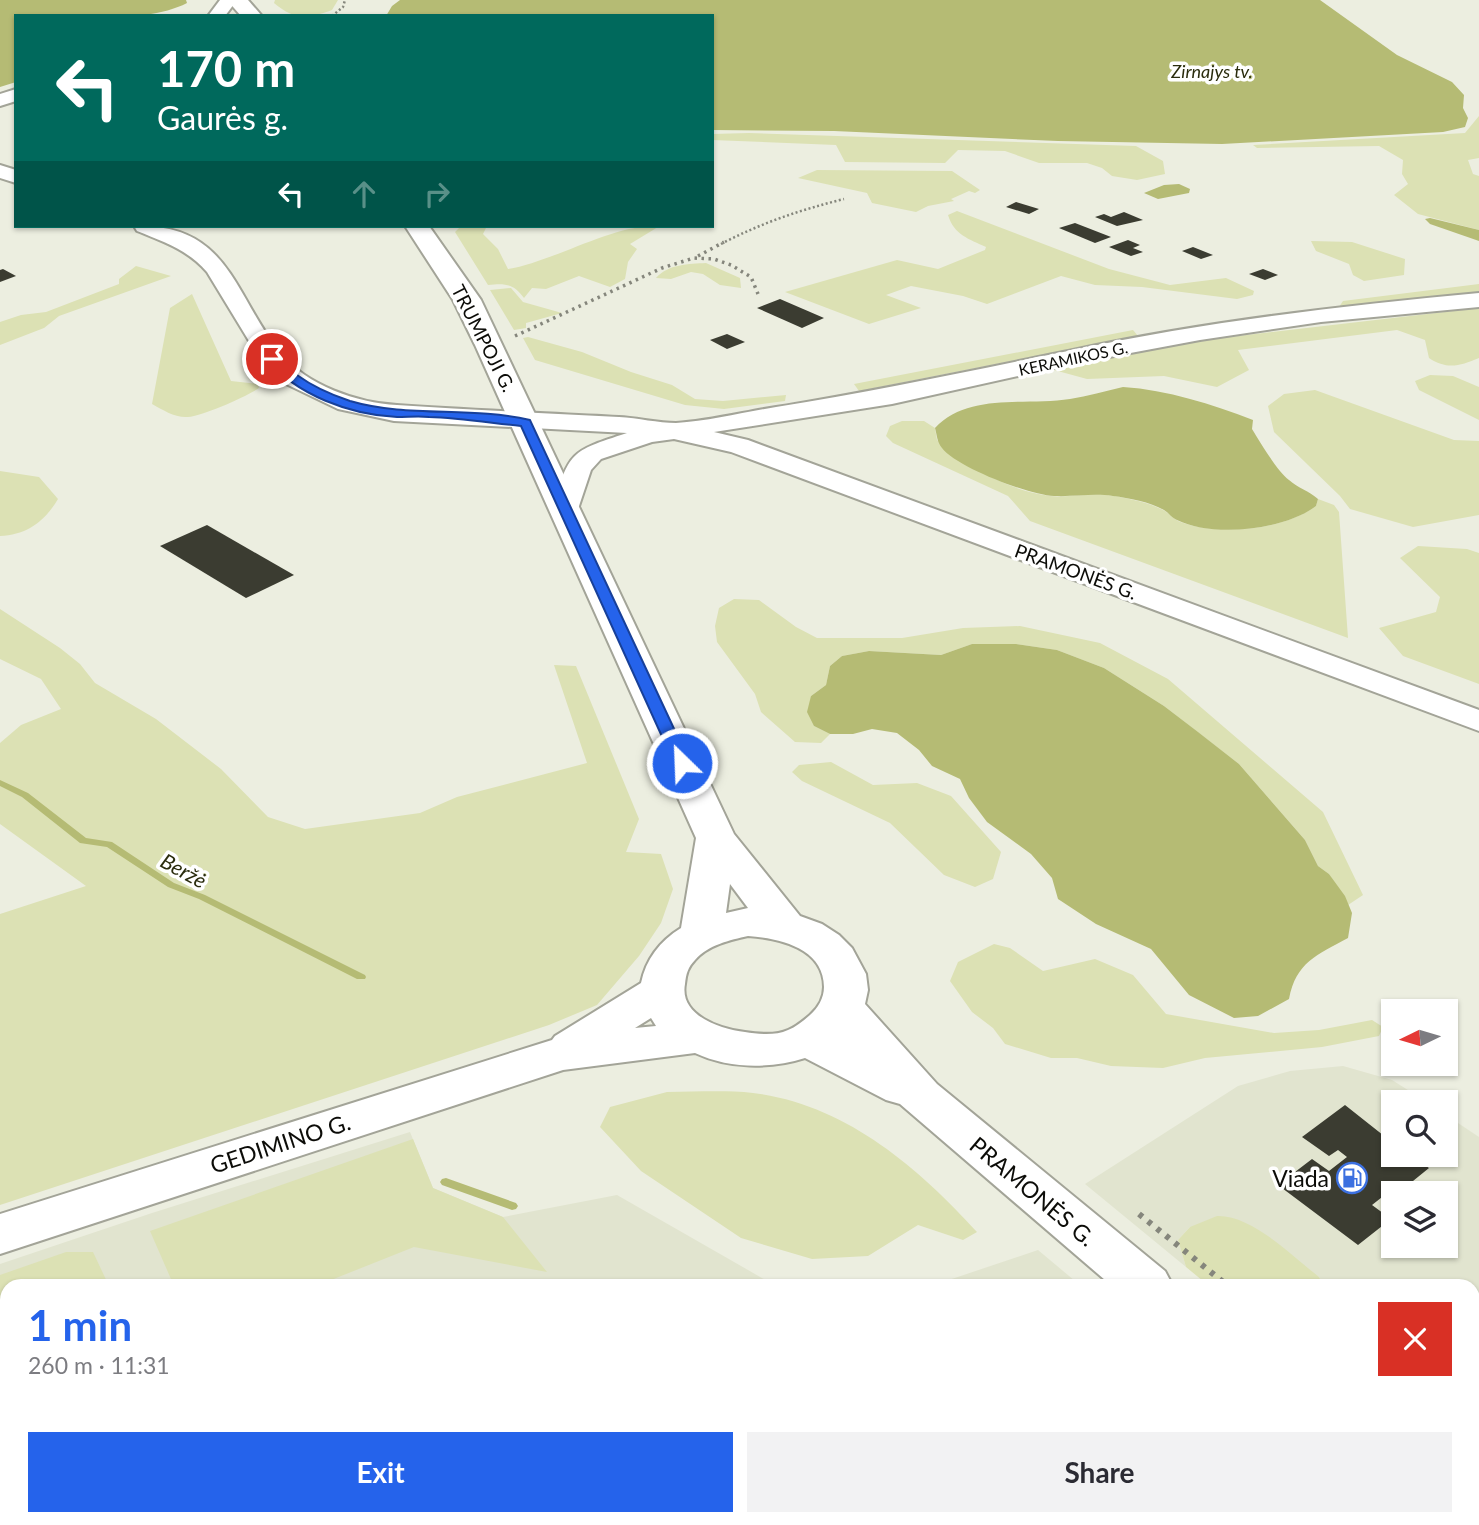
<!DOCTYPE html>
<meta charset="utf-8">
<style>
body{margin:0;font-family:Lato,sans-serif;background:#f2f2f3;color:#2b2b33;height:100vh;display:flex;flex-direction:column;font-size:26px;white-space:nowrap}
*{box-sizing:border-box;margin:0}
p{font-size:23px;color:#7c7c81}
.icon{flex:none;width:38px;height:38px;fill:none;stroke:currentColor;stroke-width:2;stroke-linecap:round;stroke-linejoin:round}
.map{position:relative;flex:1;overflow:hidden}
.panel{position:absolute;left:0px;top:1279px;width:1480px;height:247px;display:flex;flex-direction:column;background:#fff;border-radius:21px 21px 0 0;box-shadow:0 2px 5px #0004}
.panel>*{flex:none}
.banner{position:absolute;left:14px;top:14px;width:700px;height:214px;border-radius:0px;box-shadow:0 2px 5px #0004;background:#00695c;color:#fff;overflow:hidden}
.needle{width:46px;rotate:265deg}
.fabs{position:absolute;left:1381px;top:999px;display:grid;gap:14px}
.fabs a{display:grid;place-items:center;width:77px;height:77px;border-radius:0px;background:#fff;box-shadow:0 2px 5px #0004;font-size:35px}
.pin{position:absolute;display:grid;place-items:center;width:60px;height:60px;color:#fff;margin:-30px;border:4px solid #fff;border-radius:50%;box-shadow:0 2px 7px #0007}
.me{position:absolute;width:77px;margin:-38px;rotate:336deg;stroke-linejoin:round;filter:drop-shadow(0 0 5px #0008)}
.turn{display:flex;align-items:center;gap:24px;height:147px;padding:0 28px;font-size:32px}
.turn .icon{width:91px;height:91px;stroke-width:2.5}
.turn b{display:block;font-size:49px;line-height:60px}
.lanes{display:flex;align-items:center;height:66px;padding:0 28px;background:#0003;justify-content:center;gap:35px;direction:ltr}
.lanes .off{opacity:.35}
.round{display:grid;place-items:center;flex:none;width:74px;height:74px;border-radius:0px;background:#f2f2f3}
.headline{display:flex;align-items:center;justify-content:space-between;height:119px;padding:0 28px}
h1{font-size:42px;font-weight:700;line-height:52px;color:#2563eb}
.cta{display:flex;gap:14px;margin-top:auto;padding:14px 28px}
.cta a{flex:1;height:80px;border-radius:0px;background:#2563eb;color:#fff;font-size:28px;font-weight:700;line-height:80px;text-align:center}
.cta a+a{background:#f2f2f3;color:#2b2b33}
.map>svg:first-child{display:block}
.built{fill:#e1e4cf;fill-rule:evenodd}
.green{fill:#dce1b4}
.water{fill:#b5bb74}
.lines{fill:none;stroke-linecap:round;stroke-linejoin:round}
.stream{fill:#b5bb74;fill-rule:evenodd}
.building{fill:#3b3c31}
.minor-casing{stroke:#a3a498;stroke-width:4}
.major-casing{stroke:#a3a498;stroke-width:4}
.path-far2{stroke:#85867c;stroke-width:2.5;stroke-dasharray:2 2.5;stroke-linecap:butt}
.path-far1{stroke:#85867c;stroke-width:3.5;stroke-dasharray:2.5 4.5;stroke-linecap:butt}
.path{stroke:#85867c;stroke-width:6;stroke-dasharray:4.5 7;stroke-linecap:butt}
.minor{fill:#fff;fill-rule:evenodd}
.major{fill:#fff;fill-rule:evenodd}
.route{fill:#2563eb;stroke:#184099;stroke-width:2}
.labels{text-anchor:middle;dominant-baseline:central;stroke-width:7;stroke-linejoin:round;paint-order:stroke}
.far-street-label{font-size:16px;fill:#0c0c08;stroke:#fff}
.far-water-label{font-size:18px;font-style:italic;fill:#2a2c0d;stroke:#fff}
.street-label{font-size:19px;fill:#0c0c08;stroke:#fff}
.water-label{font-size:21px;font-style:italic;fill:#2a2c0d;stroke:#fff}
.near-street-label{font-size:23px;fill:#0c0c08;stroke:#fff}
.near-poi-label{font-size:23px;fill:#0c0c08;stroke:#fff;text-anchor:end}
</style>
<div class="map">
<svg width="1479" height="1525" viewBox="0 0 1479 1525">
<rect width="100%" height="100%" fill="#eceee0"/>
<!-- built -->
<g class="built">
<path d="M1343 1066 1392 1080 1427 1102H1393V1155H1446V1115L1479 1137V1508L1474 1503V1286H1324L1319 1277 1190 1227 1178 1240 1186 1267 1085 1184 1238 1086 1290 1071ZM1393 1194H1446V1246H1393Z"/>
<path d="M410 1132 433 1188 503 1217 617 1195 776 1286H7V1519H1352L1359 1525H0V1264L152 1213Z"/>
<path d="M1038 1250 1081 1286H931Z"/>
</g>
<!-- green -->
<g class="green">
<path d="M275 0H338L332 10C307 19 294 20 274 3Z"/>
<path d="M1479 116V158L1468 160 1473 174 1479 176V230L1418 214 1394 195 1408 184 1402 174 1403 160 1379 146 1257 148 1253 145 1465 133Z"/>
<path d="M749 133 1136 146 1163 161 1165 174 1137 180 1112 176 1102 168 1087 163H1039L1005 151 958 150 945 163 845 162 836 145 712 140V134Z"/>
<path d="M817 170 952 171 980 190 975 193 969 191 951 199 954 201 928 206 916 212 872 203 867 193 798 178Z"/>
<path d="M957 211 1109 269 1170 285 1226 278 1254 291 1253 295 1237 299 1142 287 1095 285 1061 276 987 304 963 296 911 286 886 295 921 308 869 324 785 292 897 260 938 269 985 250 986 247C969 239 954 235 948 215Z"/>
<path d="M461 226H487L483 234 498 249 508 269C553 262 619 221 658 227L630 244 637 249 628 262 625 279 610 287 579 276 546 289 532 288 524 298C514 284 506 283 488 285L455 232Z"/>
<path d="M1311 241 1352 242 1405 259 1404 275 1364 281 1353 275 1349 264 1316 251Z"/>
<path d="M706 263 740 278 741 288 720 285 703 274 691 272 671 279 656 278C668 264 689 264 706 263Z"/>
<path d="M136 266 171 276 59 316 44 328 0 345V322L21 315 46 312 119 284V279Z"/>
<path d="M1479 284V294L1339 307 1343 301Z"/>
<path d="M511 288 523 302 562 313 526 323V328L514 330 490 290Z"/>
<path d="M192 294 231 381 258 384 259 388C246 397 202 416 188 417 175 418 163 410 152 404L170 308Z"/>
<path d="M1479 308V358C1460 366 1447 370 1429 358L1425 340 1397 330 1238 350 1249 370 1217 387 1164 376 1087 379 1054 370 1186 342Z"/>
<path d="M1133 330 1138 336 859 391 854 384Z"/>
<path d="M528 337 582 352 631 372 672 385 695 399 723 401 786 395 785 401 724 409 685 405 535 360 523 338Z"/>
<path d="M1430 375 1453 376 1479 387V420L1419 390 1415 381Z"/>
<path d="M1315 390 1454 440 1479 441V515L1413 527 1350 509 1340 496 1274 432 1268 406 1284 394Z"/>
<path d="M902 421H924L935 428 937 440C970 468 1007 490 1050 496 1071 498 1093 492 1114 496 1130 499 1151 503 1165 511 1170 514 1173 518 1178 521 1216 537 1284 530 1316 506L1318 499 1334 505 1339 512 1348 638 1030 521 1008 496 893 443 886 436 890 426Z"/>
<path d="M0 471 39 477 58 499C45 521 27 535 0 536Z"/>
<path d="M1418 546 1467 549 1479 553V684L1403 656 1379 628 1436 612 1440 597 1400 558Z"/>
<path d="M734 599 759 600 796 627 817 638H902L963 628 1020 626 1100 643 1168 679 1323 812 1363 895 1348 905 1329 874 1318 866 1305 840 1239 764 1164 706 1104 668 1057 650 1016 644H972L941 655 869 651 842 656 830 666 826 685 811 696 814 726 830 734 821 743 795 742 761 712 755 694 717 642 715 626 719 608Z"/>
<path d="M0 609 60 648 80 664 95 683 156 719 221 769 268 817 305 829 420 813 457 797 587 763 554 665 576 666 639 819 626 852 661 854 673 889 661 923 639 956 597 1005 549 1025 0 1205V914L86 886 0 824V743L21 725 61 709 41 679 0 659Z"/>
<path d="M831 762 873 785 917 783 951 796 1001 852 993 879 975 887 944 875 890 823 802 781 792 772 799 765Z"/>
<path d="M994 944 1010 948 1043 971 1095 959 1133 975 1166 1014 1274 1033 1319 1030 1372 1020 1383 1027 1379 1036 1322 1047 1205 1058 1163 1068 1111 1066 1077 1058H1051L1005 1044 993 1028 972 1012 950 981 958 962Z"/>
<path d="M667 1092C695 1092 725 1090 753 1093 844 1104 917 1166 977 1232L963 1240 918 1225 868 1256 812 1259 741 1238 641 1171 600 1127 610 1107Z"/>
<path d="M413 1139 433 1188 503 1217 547 1272 414 1247 316 1286H174L150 1231Z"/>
<path d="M1217 1216C1252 1215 1291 1255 1319 1277L1324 1286H1209L1186 1267 1178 1240 1190 1227Z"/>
<path d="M66 1252H93L109 1286H7V1366L0 1369V1275Z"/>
</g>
<!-- water -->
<g class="water">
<path d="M0 0H186L187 3C145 25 64 16 16 16V82L0 87Z"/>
<path d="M400 0H1320L1397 55 1452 82 1464 95 1463 108 1468 118 1465 127 1443 132 1222 144 1058 141 834 131 712 130V16H386L392 6Z"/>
<path d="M1179 184 1190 189 1189 193 1158 199 1144 193 1164 185Z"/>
<path d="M1430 218 1479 230V241L1430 224 1425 219Z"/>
<path d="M1123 387C1168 390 1211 404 1253 420L1252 429C1260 442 1277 471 1289 480 1298 488 1309 491 1318 499L1316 506C1285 530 1213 538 1177 520 1172 518 1169 513 1164 510 1150 502 1129 498 1113 496 1093 493 1074 497 1054 496 1029 495 956 467 942 448 937 442 937 435 935 428 968 392 1027 406 1070 399 1088 396 1105 391 1123 387Z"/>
<path d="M972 644H1016L1057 650 1104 668 1164 706 1198 732 1239 764 1305 840 1318 866 1329 874 1345 896 1352 913 1348 938C1317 955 1296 962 1289 999L1258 1016 1234 1018 1189 995 1151 949 1096 924 1058 899 1052 878 1031 854 987 822 969 798 960 779 932 766 919 750 897 733 872 729 853 734H830L814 726 807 712 811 696 826 685 830 666 842 656 869 651 941 655Z"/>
</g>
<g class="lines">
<!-- stream -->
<g class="stream">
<path d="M0 780 28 793 86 838 112 842 174 883 205 895 365 975 366 977 365 979H357L199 899 168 887 107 847 80 843 22 797 0 786Z"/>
<path d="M446 1178 516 1203 518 1206 516 1209 512 1210 442 1185 440 1182 442 1179Z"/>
</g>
</g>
<!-- building -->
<g class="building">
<path d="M1016 202 1039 209 1029 214 1006 207Z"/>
<path d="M1124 212 1143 220 1117 226 1095 217 1104 214 1111 217Z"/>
<path d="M1075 223 1111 237 1095 243 1059 228Z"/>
<path d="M1128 240 1140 245 1133 248 1143 252 1131 256 1109 247Z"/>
<path d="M1193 247 1213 255 1201 259 1182 251Z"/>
<path d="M3 269 16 276 0 282V270Z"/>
<path d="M1263 269 1278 275 1265 280 1249 274Z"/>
<path d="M780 299 824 318 802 328 757 308Z"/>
<path d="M727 334 745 342 727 349 710 340Z"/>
<path d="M207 525 294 575 246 598 160 546Z"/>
<path d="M1345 1105 1393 1143V1155H1410L1429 1168 1397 1194 1391 1190 1372 1205 1391 1219 1358 1245 1278 1185 1312 1159 1329 1171 1347 1157 1338 1150 1329 1156 1302 1137Z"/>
<path d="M311 1519H467L470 1525H314Z"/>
</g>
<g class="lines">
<!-- minor casing -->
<g class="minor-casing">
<g id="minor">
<path d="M220 0H237L225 16H208Z"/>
<path d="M16 89V101L0 106V94Z"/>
<path d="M0 165 16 170V183L0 178Z"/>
<path d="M134 226C229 223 233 294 281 354 307 385 357 403 397 405 471 410 545 413 619 417 638 418 658 423 676 423 709 421 744 412 776 407 876 391 974 370 1073 350 1207 321 1342 306 1479 293V307L1321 322 1200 340 1077 363 892 404 714 432 748 440 1479 710V731L731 452 674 439 652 442 601 459 591 470 576 515 566 517 556 515 552 509C570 451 569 452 627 433L394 421 338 409 284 383 263 364 207 272C188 250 164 242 137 231Z"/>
</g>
</g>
<!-- major casing -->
<g class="major-casing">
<g id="major">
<path d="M227 0H248L262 16H241Z"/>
<path d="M405 226H429L481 300 734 834 800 916 822 924 839 935 852 948 866 974 868 990 865 1004 937 1084 1165 1271 1173 1286H1112L900 1104 886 1100 805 1058C770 1069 729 1069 695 1053L563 1070 0 1254V1214L552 1040 555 1036 641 983C646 959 660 941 681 928L696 838 475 345 453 300ZM730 884 748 908 726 913ZM748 936C779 938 824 948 824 987 824 998 818 1008 810 1015 803 1021 796 1027 788 1030 775 1036 758 1034 745 1032 721 1029 679 1016 685 984 686 974 688 967 695 960 708 945 730 940 748 936ZM651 1018 656 1026 635 1028Z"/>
<path d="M1396 1519H1458L1461 1525H1399Z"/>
</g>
</g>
<!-- path-far2 -->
<g class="path-far2">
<path d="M332 16 343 7 345 0"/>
<path d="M721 244C761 223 800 210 844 199"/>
</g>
<!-- path-far1 -->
<g class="path-far1">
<path d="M698 256 724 242"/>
<path d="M515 336 662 268 694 258 714 259 731 265 751 277 758 294"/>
</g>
<!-- path -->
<g class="path">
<path d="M1139 1214 1228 1286"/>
<path d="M1474 1342 1479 1337"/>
<path d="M1474 1479 1479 1484"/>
</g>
<!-- minor -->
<use href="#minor" class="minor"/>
<!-- major -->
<use href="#major" class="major"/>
</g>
<!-- route -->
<path class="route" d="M272 355C282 359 288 369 297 375 312 386 332 395 350 401 408 418 471 406 530 420L690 763 688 766 682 767 674 763 521 426C491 423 460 418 429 417 419 416 408 417 397 417 350 415 297 395 266 359Z"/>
<!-- icons -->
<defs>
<g id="fuel-ring" transform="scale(1.575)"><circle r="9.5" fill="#fff" stroke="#3c70e0" stroke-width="1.5"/><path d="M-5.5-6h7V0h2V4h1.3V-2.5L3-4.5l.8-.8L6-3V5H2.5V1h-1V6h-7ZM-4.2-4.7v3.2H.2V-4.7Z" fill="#3c70e0"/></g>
</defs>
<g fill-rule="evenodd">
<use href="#fuel-ring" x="1352" y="1178"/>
</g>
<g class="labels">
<!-- far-street labels -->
<g class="far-street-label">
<text transform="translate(1073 358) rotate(-12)">KERAMIKOS G.</text>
</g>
<!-- far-water labels -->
<g class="far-water-label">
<text x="1212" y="71">Zirnajys tv.</text>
</g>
<!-- street labels -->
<g class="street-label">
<text transform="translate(484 338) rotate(63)">TRUMPOJI G.</text>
<text transform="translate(1076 571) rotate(20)">PRAMONĖS G.</text>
</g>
<!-- water labels -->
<g class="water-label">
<text transform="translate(184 870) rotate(29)">Beržė</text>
</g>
<!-- near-street labels -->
<g class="near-street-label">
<text transform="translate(280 1143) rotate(-18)">GEDIMINO G.</text>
<text transform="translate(1033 1191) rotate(40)">PRAMONĖS G.</text>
</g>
<!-- near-poi labels -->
<g class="near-poi-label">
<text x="1329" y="1178">Viada</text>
</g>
</g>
</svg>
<div class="fabs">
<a><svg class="needle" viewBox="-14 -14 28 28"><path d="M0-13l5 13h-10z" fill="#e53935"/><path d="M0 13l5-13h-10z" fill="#7c7c81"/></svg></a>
<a><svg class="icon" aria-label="search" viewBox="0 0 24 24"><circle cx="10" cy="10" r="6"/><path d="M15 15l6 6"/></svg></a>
<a><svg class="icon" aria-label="layers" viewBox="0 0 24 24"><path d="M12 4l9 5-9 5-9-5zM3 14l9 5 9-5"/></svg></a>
</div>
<div class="pin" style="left:272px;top:359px;background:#d93025"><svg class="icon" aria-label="arrive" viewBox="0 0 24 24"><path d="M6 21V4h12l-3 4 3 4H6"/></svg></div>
<svg class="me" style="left:682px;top:763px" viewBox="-20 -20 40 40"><circle r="17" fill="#2563eb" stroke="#fff" stroke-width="3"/><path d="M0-11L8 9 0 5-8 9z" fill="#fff"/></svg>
<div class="banner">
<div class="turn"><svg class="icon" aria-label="left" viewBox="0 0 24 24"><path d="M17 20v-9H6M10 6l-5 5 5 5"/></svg><div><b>170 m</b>Gaurės g.</div></div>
<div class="lanes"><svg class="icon" aria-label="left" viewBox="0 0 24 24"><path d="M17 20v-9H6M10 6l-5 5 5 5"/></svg><svg class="icon off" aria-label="ahead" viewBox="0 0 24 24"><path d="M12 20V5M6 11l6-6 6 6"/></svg><svg class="icon off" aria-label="right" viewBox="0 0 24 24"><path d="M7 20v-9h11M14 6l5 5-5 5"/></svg></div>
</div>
<section class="panel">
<div class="headline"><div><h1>1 min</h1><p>260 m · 11:31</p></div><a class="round" style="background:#d93025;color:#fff"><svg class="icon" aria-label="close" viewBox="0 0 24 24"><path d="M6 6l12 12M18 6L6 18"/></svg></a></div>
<div class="cta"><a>Exit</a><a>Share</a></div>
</section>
</div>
